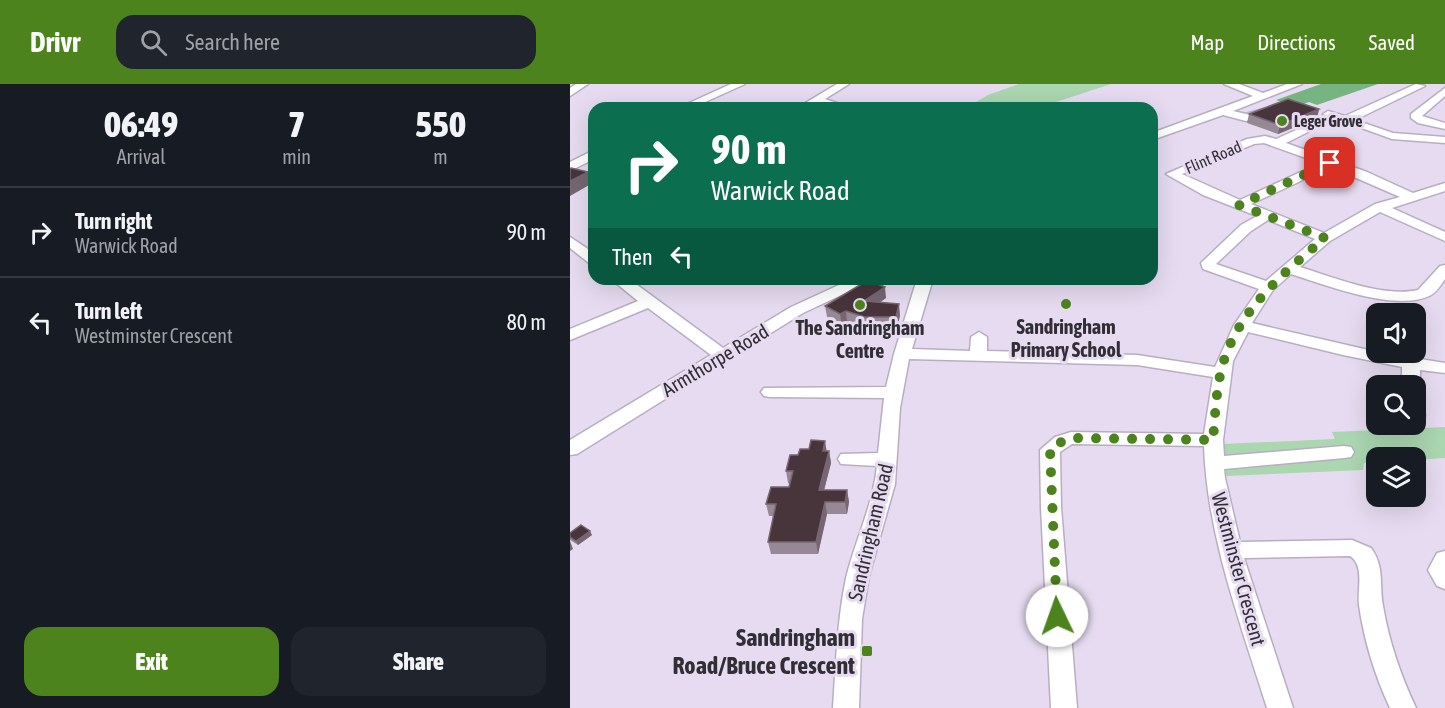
<!DOCTYPE html>
<style>
body{margin:0;font-family:"Asap Condensed",sans-serif;background:#20242c;color:#f1f3f6;height:100vh;display:flex;flex-direction:column;font-size:22px;white-space:nowrap}
*{box-sizing:border-box;margin:0}
p{font-size:20px;color:#9ea1a6}
.icon{flex:none;width:33px;height:33px;fill:none;stroke:currentColor;stroke-width:2;stroke-linecap:round;stroke-linejoin:round}
.map{position:relative;flex:1;overflow:hidden}
.sheet{display:flex;flex-direction:column;background:#171b24;width:570px}
.sheet>*{flex:none}
.hud{position:absolute;left:18px;top:18px;width:570px;height:183px;border-radius:18px;box-shadow:0 6px 24px #0002;background:#0b6e4f;color:#fff;overflow:hidden}
.fabs{position:absolute;left:796px;top:219px;display:grid;gap:12px}
.fabs a{display:grid;place-items:center;width:60px;height:60px;border-radius:12px;background:#171b24;box-shadow:0 6px 24px #0002;font-size:30px}
.pin{position:absolute;display:grid;place-items:center;width:51px;height:51px;color:#fff;margin:-26px;border-radius:12px;box-shadow:0 3px 9px #0006}
.me{position:absolute;width:66px;margin:-33px;rotate:357deg;stroke-linejoin:round;filter:drop-shadow(0 0 4px #0008)}
.turn{display:flex;align-items:center;gap:21px;height:126px;padding:0 24px;font-size:27px}
.turn .icon{width:78px;height:78px;stroke-width:2.5}
.turn b{display:block;font-size:42px;line-height:51px}
.then{display:flex;align-items:center;height:57px;padding:0 24px;background:#0003;gap:12px;font-size:22px}
.eta{display:flex;justify-content:space-evenly;align-items:center;height:102px;text-align:center}
.eta b{font-size:36px;font-weight:800;line-height:42px}
.cta{display:flex;gap:12px;margin-top:auto;padding:12px 24px}
.cta a{flex:1;height:69px;border-radius:18px;background:#4c831c;color:#fff;font-size:24px;font-weight:800;line-height:69px;text-align:center}
.cta a+a{background:#20242c;color:#f1f3f6}
ul{padding:0;list-style:none}
li{display:flex;align-items:center;gap:18px;height:90px;padding:0 24px;border-top:2px solid #363941}
li div{flex:1}
li b{display:block;font-size:22px}
li em{font-style:normal}
header{display:flex;align-items:center;gap:36px;box-sizing:border-box;height:84px;padding:0 30px;background:#4c831c;color:#fff}
header strong{font-size:28px}
nav{display:flex;gap:33px;margin-inline-start:auto;font-size:21px}
.search{width:420px;height:54px;background:#20242c;display:flex;align-items:center;gap:15px;box-sizing:border-box;padding:0 21px;border-radius:18px;color:#9ea1a6;font-size:22px}
main{display:flex;flex:1;min-height:0}
.map>svg:first-child{display:block}
.green{fill:#aad6b0}
.forest{fill:#78b482}
.lines{fill:none;stroke-linecap:round;stroke-linejoin:round}
.minor-casing{stroke:#b8aec2;stroke-width:3}
.minor{fill:#fff;fill-rule:evenodd}
.wall{fill:#978896}
.shaded-wall{fill:#776671}
.building{fill:#48343b;stroke:#776671;stroke-width:1.5}
.route{stroke:#4c831c;stroke-width:10;stroke-dasharray:0 18}
.poi-dot{fill:#4c831c;stroke:#e6dbf0;stroke-width:2}
.labels{text-anchor:middle;dominant-baseline:central;stroke-width:6;stroke-linejoin:round;paint-order:stroke}
.far-poi-label{font-size:16px;font-weight:bold;fill:#322e35;stroke:#e6dbf0;text-anchor:start}
.far-street-label{font-size:16px;fill:#322e35;stroke:#e6dbf0}
.poi-label{font-size:20px;font-weight:bold;fill:#322e35;stroke:#e6dbf0}
.street-label{font-size:20px;fill:#322e35;stroke:#e6dbf0}
.near-poi-label{font-size:24px;font-weight:bold;fill:#322e35;stroke:#e6dbf0;text-anchor:end}
</style>
<header>
<strong>Drivr</strong>
<div class="search"><svg class="icon" aria-label="search" viewBox="0 0 24 24"><circle cx="10" cy="10" r="6"/><path d="M15 15l6 6"/></svg>Search here</div>
<nav><a>Map</a><a>Directions</a><a>Saved</a></nav>
</header>
<main>
<section class="sheet">
<div class="eta">
<div><b>06:49</b><p>Arrival</p></div>
<div><b>7</b><p>min</p></div>
<div><b>550</b><p>m</p></div>
</div>
<ul>
<li><svg class="icon" aria-label="right" viewBox="0 0 24 24"><path d="M7 20v-9h11M14 6l5 5-5 5"/></svg><div><b>Turn right</b><p>Warwick Road</p></div><em>90 m</em></li>
<li><svg class="icon" aria-label="left" viewBox="0 0 24 24"><path d="M17 20v-9H6M10 6l-5 5 5 5"/></svg><div><b>Turn left</b><p>Westminster Crescent</p></div><em>80 m</em></li>
</ul>
<div class="cta"><a>Exit</a><a>Share</a></div>
</section>
<div class="map">
<svg width="875" height="624" viewBox="0 0 875 624">
<rect width="100%" height="100%" fill="#e6dbf0"/>
<!-- green -->
<g class="green">
<path d="M449 0H541L468 24H396L418 11Z"/>
<path d="M875 343V374L846 376V374H807V378L794 379 793 386 656 392 653 360 765 355 762 348Z"/>
</g>
<!-- forest -->
<path class="forest" d="M751 0H808L747 21 739 18 726 23 706 16Z"/>
<g class="lines">
<!-- minor casing -->
<g class="minor-casing">
<g id="minor">
<path d="M6 0H18L0 12V4Z"/>
<path d="M161 0H175L122 24H108Z"/>
<path d="M267 0H279L255 15 282 24H264L247 20 240 24H227Z"/>
<path d="M654 0H669L693 9 717 0H732L663 27 676 30 693 25 698 28 697 30 676 37 653 31 582 56V49L683 12Z"/>
<path d="M846 0 855 2 785 36 823 49 875 53V59L822 55 753 30 758 27 775 32Z"/>
<path d="M875 4V12L852 32 875 39V45L848 39 841 34V30Z"/>
<path d="M742 39 746 40V44L716 59 797 88 843 109 875 99V107L822 124 875 148V157L810 128 760 157 730 183C763 193 813 214 848 206L870 182 875 181V195C871 201 866 209 859 212 826 228 755 201 721 190L703 206 682 239 807 268 875 279V289L850 286V302L846 306V302H832V283L773 271 678 248 663 277 653 356 654 372 774 362 781 363 784 368 781 373 774 374 654 385 655 394 670 458 782 456 801 464C815 483 809 501 813 522 819 558 831 592 846 624H820C805 592 794 556 789 521 787 505 795 482 780 472L674 474 723 624H697C670 538 637 451 634 362L502 360 490 368 491 423 507 624H481L471 423 470 366 485 353 501 348 634 350 643 293 567 281 339 275 330 324 325 400 299 492 292 535 289 624H263C266 580 267 537 276 494 285 457 303 421 307 382L271 380 268 375 271 370 308 369 314 314 200 313 194 312 191 308 194 304 316 303 324 270 347 195H363L342 265 400 267 401 253 409 248 417 253V267L567 271 645 283 664 241 689 205 633 185 631 179 671 141 687 132 633 111 596 90 677 55 695 52 706 55ZM694 59 750 79 670 116 612 90 684 60ZM761 83 830 113 805 120 754 149 681 120ZM698 136 745 155 696 197 646 180 681 147Z"/>
<path d="M24 66V75L0 87V78Z"/>
<path d="M0 153 24 169V180L19 179 0 164Z"/>
<path d="M41 195H59L153 264 221 223 282 195H302L299 198 233 229 7 370 0 371V356L141 271 78 224 0 256V245L68 217Z"/>
<path d="M846 325 853 327 855 331 854 337 846 339Z"/>
<path d="M875 467V505L867 502 858 486 867 469Z"/>
</g>
</g>
<!-- minor -->
<use href="#minor" class="minor"/>
</g>
<!-- wall -->
<g class="wall">
<path d="M749 25 747 34 708 50 677 39 679 30Z"/>
<path d="M316 214 309 219 330 231 327 245H297L277 238 272 242 257 233 255 222Z"/>
<path d="M259 367 261 379 254 406H277L279 418 277 430H257L248 470H201L198 458 203 432H199L196 420 219 403 220 400 218 399 216 387 228 371Z"/>
<path d="M0 449 22 451 8 461 0 456Z"/>
</g>
<!-- shaded-wall -->
<g class="shaded-wall">
<path d="M749 25 747 34 708 50 710 41Z"/>
<path d="M18 88 21 100 0 112V97Z"/>
<path d="M315 203 316 214 295 228 294 217Z"/>
<path d="M329 220 330 231 327 245 326 233Z"/>
<path d="M276 227 277 238 272 242 270 230Z"/>
<path d="M255 357 257 369 253 367Z"/>
<path d="M259 367 261 379 251 418 249 406Z"/>
<path d="M277 406 279 418 277 430 275 418Z"/>
<path d="M255 418 257 430 248 470 246 458Z"/>
<path d="M20 447 22 451 8 461 6 457Z"/>
<path d="M0 457 3 465 0 467Z"/>
</g>
<!-- building -->
<g class="building">
<path d="M718 15 749 25 710 41 679 30Z"/>
<path d="M1 84 18 88 0 97V85Z"/>
<path d="M298 196 315 203 294 217 329 220 326 233H295L276 227 270 230 255 222Z"/>
<path d="M241 356 255 357 253 367H259L249 406H277L275 418H255L246 458H198L206 420H196L201 403H219L223 387H216L220 371H228L230 365H239Z"/>
<path d="M11 441 20 447 6 457 0 453V449Z"/>
</g>
<g class="lines">
<!-- route -->
<path class="route" d="M487 532 480 366 484 361 501 354 643 356C645 333 646 309 651 287 665 229 712 190 755 154L669 121 760 79"/>
</g>
<!-- markers -->
<g class="poi-dot">
<circle cx="712" cy="37" r="6"/>
<circle cx="496" cy="220" r="6"/>
<circle cx="290" cy="221" r="6"/>
<rect x="291" y="561" width="12" height="12" rx="3"/>
</g>
<g class="labels">
<!-- far-poi labels -->
<g class="far-poi-label">
<text x="724" y="37">Leger Grove</text>
</g>
<!-- far-street labels -->
<g class="far-street-label">
<text transform="translate(643 73) rotate(-23)">Flint Road</text>
</g>
<!-- poi labels -->
<g class="poi-label">
<text x="496" y="242">Sandringham<tspan x="496" dy="23">Primary School</tspan></text>
<text x="290" y="243">The Sandringham<tspan x="290" dy="23">Centre</tspan></text>
</g>
<!-- street labels -->
<g class="street-label">
<text transform="translate(145 276) rotate(-31)">Armthorpe Road</text>
<text transform="translate(300 448) rotate(-77)">Sandringham Road</text>
<text transform="translate(669 485) rotate(75)">Westminster Crescent</text>
</g>
<!-- near-poi labels -->
<g class="near-poi-label">
<text x="285" y="553">Sandringham<tspan x="285" dy="28">Road/Bruce Crescent</tspan></text>
</g>
</g>
</svg>
<div class="fabs">
<a><svg class="icon" aria-label="sound" viewBox="0 0 24 24"><path d="M4 9h4l5-4v14l-5-4H4zM17 9q2 3 0 6"/></svg></a>
<a><svg class="icon" aria-label="search" viewBox="0 0 24 24"><circle cx="10" cy="10" r="6"/><path d="M15 15l6 6"/></svg></a>
<a><svg class="icon" aria-label="layers" viewBox="0 0 24 24"><path d="M12 4l9 5-9 5-9-5zM3 14l9 5 9-5"/></svg></a>
</div>
<div class="pin" style="left:760px;top:79px;background:#d93025"><svg class="icon" aria-label="arrive" viewBox="0 0 24 24"><path d="M6 21V4h12l-3 4 3 4H6"/></svg></div>
<svg class="me" style="left:487px;top:532px" viewBox="-20 -20 40 40"><circle r="19" fill="#fff"/><path d="M0-13L10 11 0 6-10 11z" fill="#4c831c"/></svg>
<div class="hud">
<div class="turn"><svg class="icon" aria-label="right" viewBox="0 0 24 24"><path d="M7 20v-9h11M14 6l5 5-5 5"/></svg><div><b>90 m</b>Warwick Road</div></div>
<div class="then">Then<svg class="icon" aria-label="left" viewBox="0 0 24 24"><path d="M17 20v-9H6M10 6l-5 5 5 5"/></svg></div>
</div>
</div>
</main>
